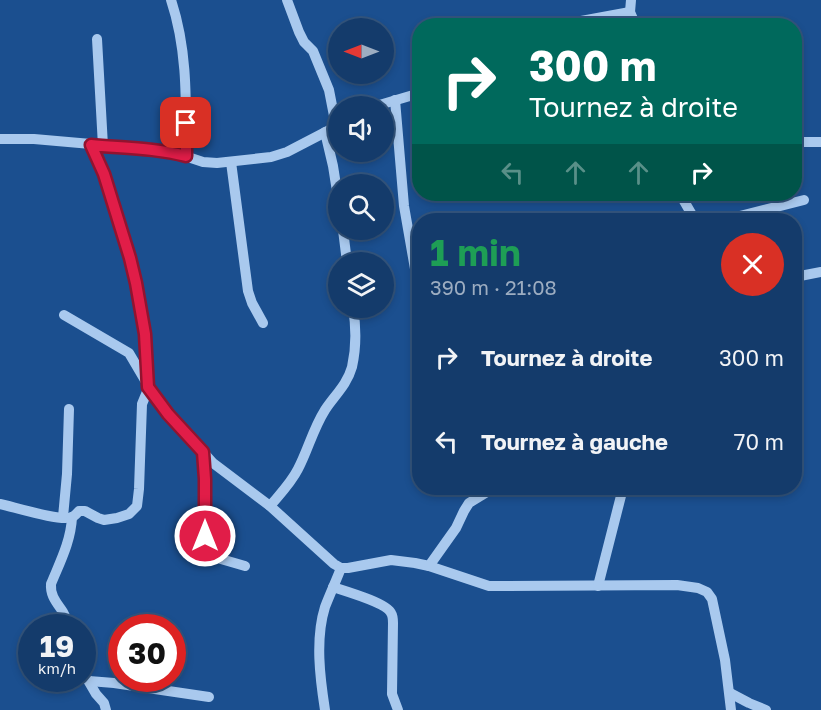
<!DOCTYPE html>
<html lang="fr">
<meta charset="utf-8">
<style>
body{margin:0;font-family:"Golos Text",sans-serif;background:#1d4271;color:#f1f3f6;height:100vh;display:flex;flex-direction:column;font-size:22px;white-space:nowrap}
*{box-sizing:border-box;margin:0}
p{font-size:20px;color:#9dadc1}
.icon{flex:none;width:33px;height:33px;fill:none;stroke:currentColor;stroke-width:2;stroke-linecap:round;stroke-linejoin:round}
.map{position:relative;flex:1;overflow:hidden}
.side{position:absolute;left:412px;top:213px;width:390px;height:282px;display:flex;flex-direction:column;background:#143b6b;border-radius:24px;box-shadow:0 3px 9px #0003,0 0 0 2px #33557e}
.side>*{flex:none}
.top-card{position:absolute;left:412px;top:18px;width:390px;height:183px;border-radius:24px;box-shadow:0 3px 9px #0003,0 0 0 2px #33557e;background:#00695c;color:#fff;overflow:hidden}
.needle{width:39px;rotate:270deg}
.fabs{position:absolute;left:328px;top:18px;display:grid;gap:12px}
.fabs a{display:grid;place-items:center;width:66px;height:66px;border-radius:50%;background:#143b6b;box-shadow:0 3px 9px #0003,0 0 0 2px #33557e;font-size:30px}
.speed{position:absolute;left:18px;top:614px;display:flex;gap:12px;font-size:30px;font-weight:700;text-align:center}
.speed>*{display:grid;place-content:center;width:78px;height:78px;border-radius:50%;background:#143b6b;box-shadow:0 3px 9px #0003,0 0 0 2px #33557e;line-height:1}
.speed small{font-size:15px;font-weight:400}
.speed .limit{border:9px solid #d22;background:#fff;color:#111}
.pin{position:absolute;display:grid;place-items:center;width:51px;height:51px;color:#fff;margin:-26px;border-radius:12px;box-shadow:0 3px 9px #0006}
.me{position:absolute;width:66px;margin:-33px;rotate:0deg;stroke-linejoin:round;filter:drop-shadow(0 0 4px #0008)}
.turn{display:flex;align-items:center;gap:21px;height:126px;padding:0 18px;font-size:27px}
.turn .icon{width:78px;height:78px;stroke-width:2.5}
.turn b{display:block;font-size:42px;line-height:51px}
.lanes{display:flex;align-items:center;height:57px;padding:0 18px;background:#0003;justify-content:center;gap:30px;direction:ltr}
.lanes .off{opacity:.35}
.round{display:grid;place-items:center;flex:none;width:63px;height:63px;border-radius:32px;background:#1d4271}
.headline{display:flex;align-items:center;justify-content:space-between;height:102px;padding:0 18px}
h1{font-size:36px;font-weight:700;line-height:45px;color:#1e9e55}
ul{padding:0;list-style:none}
li{display:flex;align-items:center;gap:18px;height:84px;padding:0 18px}
li div{flex:1}
li b{display:block;font-size:22px}
li em{font-style:normal}
.map>svg:first-child{display:block}
.lines{fill:none;stroke-linecap:round;stroke-linejoin:round}
.minor{stroke:#a9c9ee;stroke-width:10}
.route-casing{stroke:#92132f;stroke-width:15}
.route{stroke:#e11d48;stroke-width:10}
</style>
<div class="map">
<svg width="821" height="710" viewBox="0 0 821 710">
<rect width="100%" height="100%" fill="#1b4f8f"/>
<g class="lines">
<!-- minor -->
<g class="minor">
<path d="M171 0C188 51 186 103 186 157"/>
<path d="M287 0 299 32 304 42 313 51 329 90 336 126"/>
<path d="M631 0 630 12 636 26"/>
<path d="M554 26 630 12"/>
<path d="M97 39 103 146"/>
<path d="M395 100 404 206 418 286 420 315"/>
<path d="M376 106 420 93"/>
<path d="M325 132 333 166 339 204"/>
<path d="M0 139H34L148 149 176 153 203 162 217 163 271 157 287 152 339 125"/>
<path d="M795 142H820"/>
<path d="M231 162 248 291 252 303 263 323"/>
<path d="M680 194 695 220"/>
<path d="M724 220 804 200"/>
<path d="M343 230 347 262"/>
<path d="M795 277 821 272"/>
<path d="M64 315 129 353 149 387 168 414 203 452 213 463 270 506 334 564 341 568H348L391 560 415 563 429 566 489 586 677 585 698 588 707 592 712 599 725 660 731 710"/>
<path d="M203 452 205 479V536L208 552 214 557 245 566"/>
<path d="M0 504C14 507 61 522 72 517 75 516 77 513 79 511H85L98 518 104 520 117 518 129 514 137 506 139 489 142 404 149 387 147 355 142 313 137 283 104 174 91 145"/>
<path d="M270 506C280 494 291 483 298 469 308 450 313 429 325 410 334 396 347 385 352 367 356 349 356 326 353 308"/>
<path d="M63 517 67 474 69 409"/>
<path d="M429 566 456 528 464 511 469 503 487 492 490 488"/>
<path d="M598 586 623 488"/>
<path d="M333 587C345 591 387 603 391 613 393 616 393 620 393 623L392 694 398 710"/>
<path d="M69 627C68 622 66 617 63 612 57 603 50 596 51 584 60 562 71 541 72 517"/>
<path d="M82 670 96 694 104 703 106 710"/>
<path d="M89 681 114 683 209 697"/>
<path d="M730 693 749 703 766 710"/>
<path d="M325 710C320 678 315 639 325 607 330 594 336 581 341 568"/>
</g>
</g>
<g class="lines">
<!-- route casing -->
<g class="route-casing">
<path id="route" d="M186 123V156C156 148 123 148 91 145L104 174 130 258 136 283 145 334 148 387 168 414 203 452 205 479V536"/>
</g>
<!-- route -->
<use href="#route" class="route"/>
</g>
</svg>
<div class="fabs">
<a><svg class="needle" viewBox="-14 -14 28 28"><path d="M0-13l5 13h-10z" fill="#e53935"/><path d="M0 13l5-13h-10z" fill="#9dadc1"/></svg></a>
<a><svg class="icon" aria-label="sound" viewBox="0 0 24 24"><path d="M4 9h4l5-4v14l-5-4H4zM17 9q2 3 0 6"/></svg></a>
<a><svg class="icon" aria-label="search" viewBox="0 0 24 24"><circle cx="10" cy="10" r="6"/><path d="M15 15l6 6"/></svg></a>
<a><svg class="icon" aria-label="layers" viewBox="0 0 24 24"><path d="M12 4l9 5-9 5-9-5zM3 14l9 5 9-5"/></svg></a>
</div>
<div class="speed"><div>19<small>km/h</small></div><div class="limit">30</div></div>
<div class="pin" style="left:186px;top:123px;background:#d93025"><svg class="icon" aria-label="arrive" viewBox="0 0 24 24"><path d="M6 21V4h12l-3 4 3 4H6"/></svg></div>
<svg class="me" style="left:205px;top:536px" viewBox="-20 -20 40 40"><circle r="17" fill="#e11d48" stroke="#fff" stroke-width="3"/><path d="M0-11L8 9 0 5-8 9z" fill="#fff"/></svg>
<div class="top-card">
<div class="turn"><svg class="icon" aria-label="right" viewBox="0 0 24 24"><path d="M7 20v-9h11M14 6l5 5-5 5"/></svg><div><b>300 m</b>Tournez à droite</div></div>
<div class="lanes"><svg class="icon off" aria-label="left" viewBox="0 0 24 24"><path d="M17 20v-9H6M10 6l-5 5 5 5"/></svg><svg class="icon off" aria-label="ahead" viewBox="0 0 24 24"><path d="M12 20V5M6 11l6-6 6 6"/></svg><svg class="icon off" aria-label="ahead" viewBox="0 0 24 24"><path d="M12 20V5M6 11l6-6 6 6"/></svg><svg class="icon" aria-label="right" viewBox="0 0 24 24"><path d="M7 20v-9h11M14 6l5 5-5 5"/></svg></div>
</div>
<section class="side">
<div class="headline"><div><h1>1 min</h1><p>390 m · 21:08</p></div><a class="round" style="background:#d93025;color:#fff"><svg class="icon" aria-label="close" viewBox="0 0 24 24"><path d="M6 6l12 12M18 6L6 18"/></svg></a></div>
<ul>
<li><svg class="icon" aria-label="right" viewBox="0 0 24 24"><path d="M7 20v-9h11M14 6l5 5-5 5"/></svg><div><b>Tournez à droite</b></div><em>300 m</em></li>
<li><svg class="icon" aria-label="left" viewBox="0 0 24 24"><path d="M17 20v-9H6M10 6l-5 5 5 5"/></svg><div><b>Tournez à gauche</b></div><em>70 m</em></li>
</ul>
</section>
</div>
